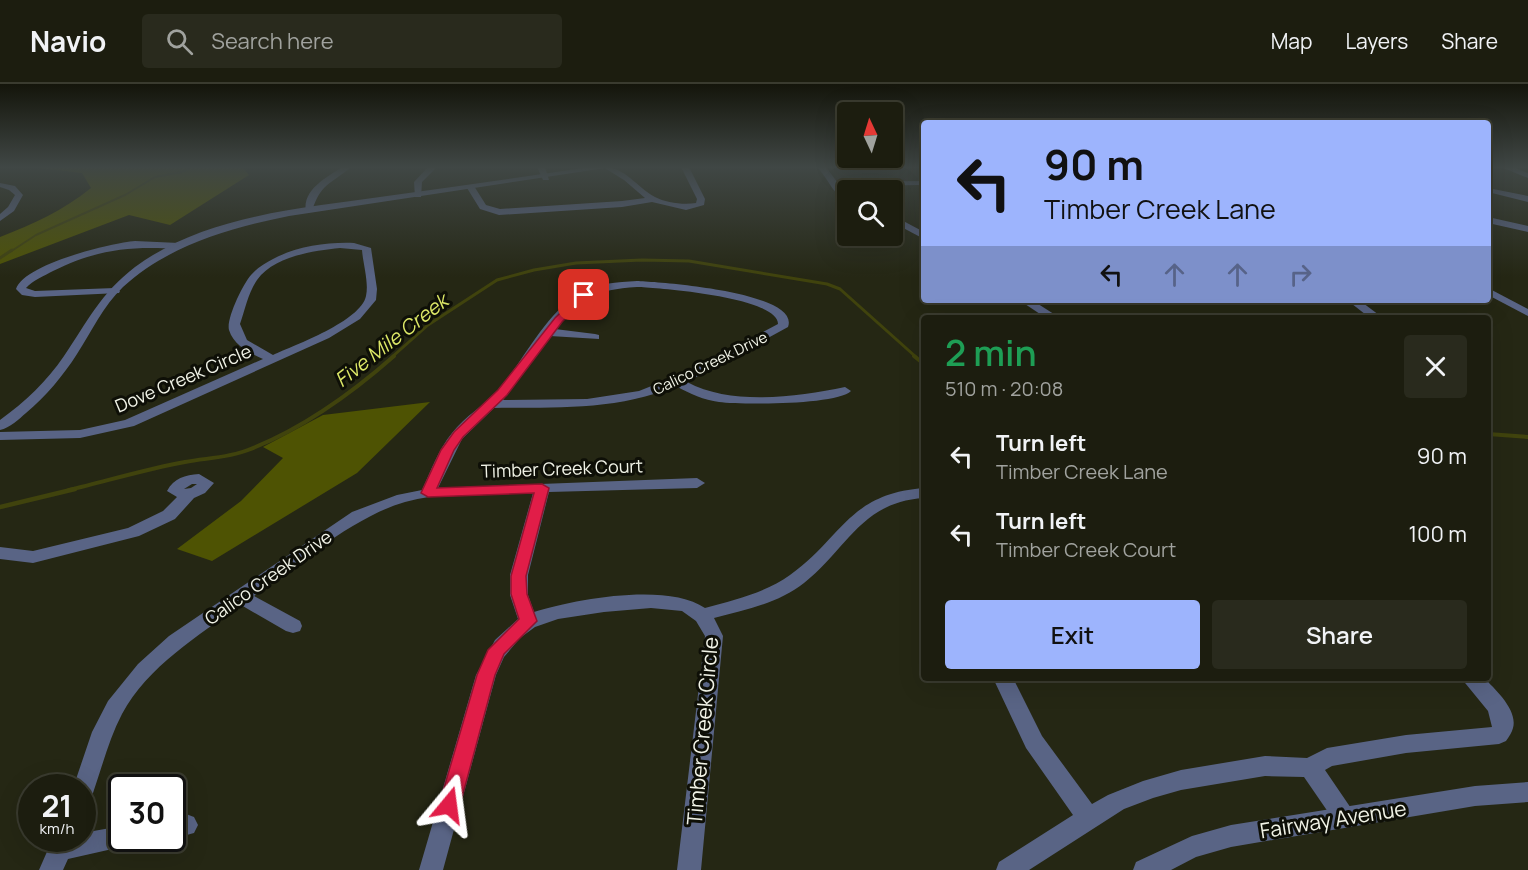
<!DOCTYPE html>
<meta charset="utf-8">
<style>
body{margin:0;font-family:Manrope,sans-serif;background:#292a1d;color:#f1f3f6;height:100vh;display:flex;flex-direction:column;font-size:22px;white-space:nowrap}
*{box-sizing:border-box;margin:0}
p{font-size:20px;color:#a0a29e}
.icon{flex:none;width:33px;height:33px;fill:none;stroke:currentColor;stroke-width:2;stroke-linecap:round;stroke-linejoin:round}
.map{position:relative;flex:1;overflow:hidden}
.details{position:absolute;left:921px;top:231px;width:570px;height:366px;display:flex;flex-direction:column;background:#1c1d0f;border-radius:6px;box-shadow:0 6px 24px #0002,0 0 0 2px #3a3b2f}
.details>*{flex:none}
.top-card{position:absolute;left:921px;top:36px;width:570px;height:183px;border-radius:6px;box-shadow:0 6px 24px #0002,0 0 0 2px #3a3b2f;background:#9db4fd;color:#111;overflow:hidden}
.needle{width:39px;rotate:356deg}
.tools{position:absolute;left:837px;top:18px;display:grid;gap:12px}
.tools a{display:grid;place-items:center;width:66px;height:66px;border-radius:6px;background:#1c1d0f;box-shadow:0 6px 24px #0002,0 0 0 2px #3a3b2f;font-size:30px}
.speed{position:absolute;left:18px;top:690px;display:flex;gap:12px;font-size:30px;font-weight:700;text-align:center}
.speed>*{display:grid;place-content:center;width:78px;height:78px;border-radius:50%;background:#1c1d0f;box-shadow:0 6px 24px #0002,0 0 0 2px #3a3b2f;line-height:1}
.speed small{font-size:15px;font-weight:400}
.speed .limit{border:3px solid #111;border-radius:9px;background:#fff;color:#111}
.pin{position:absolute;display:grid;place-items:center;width:51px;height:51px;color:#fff;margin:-26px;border-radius:12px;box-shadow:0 3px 9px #0006}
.me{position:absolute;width:66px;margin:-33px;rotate:16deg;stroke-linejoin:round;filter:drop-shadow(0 0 4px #0008)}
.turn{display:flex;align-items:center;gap:21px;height:126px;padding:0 24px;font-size:27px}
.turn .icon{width:78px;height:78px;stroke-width:2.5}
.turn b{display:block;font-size:42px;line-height:51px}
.lanes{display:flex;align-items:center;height:57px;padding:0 24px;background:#0003;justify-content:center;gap:30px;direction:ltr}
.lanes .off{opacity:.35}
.round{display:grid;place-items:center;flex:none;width:63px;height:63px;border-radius:6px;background:#292a1d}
.head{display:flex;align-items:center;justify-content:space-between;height:102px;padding:0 24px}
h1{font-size:36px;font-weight:600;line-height:45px;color:#1e9e55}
.button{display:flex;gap:12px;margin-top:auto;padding:12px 24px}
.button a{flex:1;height:69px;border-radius:6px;background:#9db4fd;color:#111;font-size:24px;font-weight:600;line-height:69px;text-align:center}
.button a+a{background:#292a1d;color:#f1f3f6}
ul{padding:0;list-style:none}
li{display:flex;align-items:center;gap:18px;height:78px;padding:0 24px}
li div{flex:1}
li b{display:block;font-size:22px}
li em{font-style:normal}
header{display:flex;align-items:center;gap:36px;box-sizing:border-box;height:84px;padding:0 30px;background:#1c1d0f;border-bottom:2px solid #3a3b2f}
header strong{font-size:28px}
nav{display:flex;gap:33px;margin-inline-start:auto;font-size:21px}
.search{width:420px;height:54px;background:#292a1d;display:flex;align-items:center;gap:15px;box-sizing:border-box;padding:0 21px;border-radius:6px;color:#a0a29e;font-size:22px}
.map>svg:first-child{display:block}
.green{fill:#4e5303}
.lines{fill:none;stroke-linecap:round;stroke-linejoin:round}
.stream-far3{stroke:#40430d;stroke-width:2}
.stream-far2{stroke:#40430d;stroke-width:3}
.stream-far1{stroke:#40430d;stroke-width:4}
.stream{stroke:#40430d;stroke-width:4.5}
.minor{fill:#596485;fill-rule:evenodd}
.tertiary{fill:#596485;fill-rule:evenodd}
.route{fill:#e11d48;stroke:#92132f;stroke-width:1.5}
.labels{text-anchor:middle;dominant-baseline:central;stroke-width:6;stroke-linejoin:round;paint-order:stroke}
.far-street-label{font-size:15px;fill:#f1f3e7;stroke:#0e0f07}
.street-label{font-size:18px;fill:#f1f3e7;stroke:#0e0f07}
.water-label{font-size:20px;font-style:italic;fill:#dde867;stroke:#0e0f07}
.near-street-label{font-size:21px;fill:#f1f3e7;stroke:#0e0f07}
</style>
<header>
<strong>Navio</strong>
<div class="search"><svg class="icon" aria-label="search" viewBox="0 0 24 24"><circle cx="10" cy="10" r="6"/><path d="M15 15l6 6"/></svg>Search here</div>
<nav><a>Map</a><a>Layers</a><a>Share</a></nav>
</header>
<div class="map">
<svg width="1528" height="786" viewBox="0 0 1528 786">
<rect width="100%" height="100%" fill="#252714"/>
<!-- green -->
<g class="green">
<path d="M30 83H242L249 91 170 141 129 131 0 180V153C34 140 62 127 91 104L82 89Z"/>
<path d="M430 318 357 389 212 477 177 465 241 417 283 374 263 363 323 331Z"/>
</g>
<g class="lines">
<!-- stream-far3 -->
<path class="stream-far3" d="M10 168 36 151 125 111 155 93 182 88 191 83"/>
<!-- stream-far2 -->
<g class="stream-far2">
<path d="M0 174 12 166"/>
<path d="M392 273 428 241 497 196 534 186 576 179 642 176 689 177 827 200 840 205 916 273"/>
</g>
<!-- stream-far1 -->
<g class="stream-far1">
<path d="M914 272 924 280"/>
<path d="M1488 350 1528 353"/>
<path d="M69 406C107 397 146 385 185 378 206 374 228 374 248 366 300 346 352 309 394 272"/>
</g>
<!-- stream -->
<path class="stream" d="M0 423 75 405"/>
<!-- minor -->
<g class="minor">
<path d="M342 83H351C330 101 321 99 312 127H306C302 106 327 93 342 83Z"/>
<path d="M428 83H437L422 98 421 113H415L414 98Z"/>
<path d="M537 83H545L549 96H543Z"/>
<path d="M603 83C626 83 636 103 655 113 666 119 684 121 696 119L697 115 681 83H689L705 115 704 121 686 126 652 118 622 123 499 131 480 125 467 104 474 102 486 121 500 125 622 117 645 114 624 96Z"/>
<path d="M817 83H826L837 98 924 97V101L840 102 848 112V118C833 111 828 94 817 83Z"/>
<path d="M1501 83H1513L1528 89V94Z"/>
<path d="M0 99 15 102 23 111 14 127 0 137V130L8 123 15 111 9 106 0 103Z"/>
<path d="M1488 104 1528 112V118L1488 108Z"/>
<path d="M892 131 924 148V155L892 138Z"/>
<path d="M1488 133 1528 142V148L1488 139Z"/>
<path d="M135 157 179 159 184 162 179 165C130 162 98 165 53 187 44 192 33 196 26 204L35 207 115 204 120 207 119 209 35 213 22 211 16 205C24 180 111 159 135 157Z"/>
<path d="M354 159 371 164 377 205 376 216 360 235 329 254 134 342 80 354 0 356V348L80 346 125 336 263 275C250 269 234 262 229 246 226 235 243 200 251 191 257 184 265 179 273 175 298 162 327 158 354 159ZM340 164 362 166C363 180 369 198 366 212 361 237 295 261 273 271L247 256 240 240C245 226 248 209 257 196 274 172 313 167 340 164Z"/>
<path d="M637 197C660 198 801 208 788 243L687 298C732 322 796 313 845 303L851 307C837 321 742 321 719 318 704 316 690 310 676 302 617 327 557 323 494 324L462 355 438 404 697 394 705 399 697 404 549 408 528 491V511L534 528C575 515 668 498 705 524 734 516 765 509 790 491 843 453 848 410 924 404V414C861 418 848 464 804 499 779 519 745 526 714 534L723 552 701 786H677L705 552 696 537 682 527 651 524 604 528 558 535 535 543 520 554 504 573 496 591 443 786H419L476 591 495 556 518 535 510 511V491L533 409C492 410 445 407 405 418 353 433 298 481 254 512L300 537 302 542 300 547 293 549 286 547 241 521C198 552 148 582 122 630 109 655 102 683 93 709L90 716 82 719V704H73L92 648 108 617 138 580 169 552 352 428 397 411 422 406C431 387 438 366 452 349 465 332 485 321 499 305 525 275 544 231 579 210 597 199 617 198 637 197ZM637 203C660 204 778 213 778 240L689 287 639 307 587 315 503 316 550 252 599 255V251L595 250 555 245C582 213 595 206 637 203Z"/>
<path d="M1488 204 1528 225V232L1488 211Z"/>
<path d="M1019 216H1032L1060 234H1046Z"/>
<path d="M1347 216H1359L1383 234H1370Z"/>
<path d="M199 390 214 399 205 409 194 414 175 435 139 452 33 479 0 475V463L33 467 128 444 163 427 177 413 167 407C174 394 185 391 199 390ZM192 400H197L191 404 184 405Z"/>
<path d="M993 594H1013L1042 652 1092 720 1108 711 1143 697 1181 686 1265 672 1307 674 1327 664 1406 651 1492 643 1488 627 1461 594H1484C1495 605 1518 626 1513 644 1512 648 1509 653 1506 657L1499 660 1406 669 1332 682 1325 686 1357 733 1353 741 1345 744 1337 741 1304 693 1265 692 1181 706 1153 714 1124 725 1029 786H996L999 778 1073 731 1026 664Z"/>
<path d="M186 730 194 733 198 741 194 749 172 755 171 754 172 733Z"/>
<path d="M122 742V754H133L130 761 68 775 63 786H39L53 754H82V749Z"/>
</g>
<!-- tertiary -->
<g class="tertiary">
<path d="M590 83H612L289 132C230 144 169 161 123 203 103 222 92 247 77 270 63 292 46 312 26 329 19 335 10 344 0 346V336C25 318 47 297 64 272 87 238 101 209 135 183 205 131 303 124 387 112 454 103 522 93 590 83Z"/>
<path d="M1528 698V718L1475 722 1231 763 1196 773 1171 786H1133L1136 778 1192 752 1231 741 1475 702Z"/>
</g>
</g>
<!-- sky -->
<linearGradient id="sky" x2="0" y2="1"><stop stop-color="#14150b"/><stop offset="0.43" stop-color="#404745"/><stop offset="1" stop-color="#404745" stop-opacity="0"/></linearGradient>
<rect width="1528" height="193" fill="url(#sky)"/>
<!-- route -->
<path class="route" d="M581 209 589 211 562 238 507 311 463 353 454 366 437 404 542 400 549 404 526 492 527 510 537 537 504 570 495 591 460 721 457 728 449 731 442 728 439 721 477 591 488 566 519 535 511 510V492L534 409 428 413 421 409 441 366 454 348 498 306 555 234Z"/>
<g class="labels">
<!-- far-street labels -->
<g class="far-street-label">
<text transform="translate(710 279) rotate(-26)">Calico Creek Drive</text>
</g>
<!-- street labels -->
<g class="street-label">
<text transform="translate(183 294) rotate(-23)">Dove Creek Circle</text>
<text transform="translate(562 384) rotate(-2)">Timber Creek Court</text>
<text transform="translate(268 493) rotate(-35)">Calico Creek Drive</text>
</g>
<!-- water labels -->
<g class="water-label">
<text transform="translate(391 256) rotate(-38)">Five Mile Creek</text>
</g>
<!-- near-street labels -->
<g class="near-street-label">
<text transform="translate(702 647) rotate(-85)">Timber Creek Circle</text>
<text transform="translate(1333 735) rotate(-9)">Fairway Avenue</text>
</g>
</g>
</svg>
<div class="tools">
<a><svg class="needle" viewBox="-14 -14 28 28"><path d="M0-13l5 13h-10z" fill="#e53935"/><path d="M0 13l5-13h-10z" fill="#a0a29e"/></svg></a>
<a><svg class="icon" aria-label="search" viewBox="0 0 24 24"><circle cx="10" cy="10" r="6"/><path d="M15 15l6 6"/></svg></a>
</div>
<div class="speed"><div>21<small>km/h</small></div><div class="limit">30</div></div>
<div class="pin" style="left:584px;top:211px;background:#d93025"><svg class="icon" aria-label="arrive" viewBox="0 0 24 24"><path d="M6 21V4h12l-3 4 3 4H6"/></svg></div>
<svg class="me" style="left:449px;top:721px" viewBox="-20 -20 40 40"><path d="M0-17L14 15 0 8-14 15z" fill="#e11d48" stroke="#fff" stroke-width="4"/></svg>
<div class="top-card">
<div class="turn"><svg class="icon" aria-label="left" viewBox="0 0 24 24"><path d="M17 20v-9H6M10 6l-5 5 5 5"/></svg><div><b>90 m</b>Timber Creek Lane</div></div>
<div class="lanes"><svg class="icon" aria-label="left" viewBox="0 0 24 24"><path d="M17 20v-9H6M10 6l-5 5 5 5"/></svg><svg class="icon off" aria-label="ahead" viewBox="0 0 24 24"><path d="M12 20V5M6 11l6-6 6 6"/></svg><svg class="icon off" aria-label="ahead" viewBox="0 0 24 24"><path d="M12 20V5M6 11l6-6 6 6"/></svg><svg class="icon off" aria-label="right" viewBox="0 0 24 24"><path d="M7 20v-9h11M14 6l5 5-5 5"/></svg></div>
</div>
<section class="details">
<div class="head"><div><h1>2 min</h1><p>510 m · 20:08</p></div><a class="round"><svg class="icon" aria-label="close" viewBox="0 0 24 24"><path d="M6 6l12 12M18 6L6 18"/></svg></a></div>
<ul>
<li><svg class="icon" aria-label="left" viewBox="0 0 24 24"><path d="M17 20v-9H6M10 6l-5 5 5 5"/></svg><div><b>Turn left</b><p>Timber Creek Lane</p></div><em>90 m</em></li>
<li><svg class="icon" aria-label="left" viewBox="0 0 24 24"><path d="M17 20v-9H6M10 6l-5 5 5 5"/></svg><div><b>Turn left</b><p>Timber Creek Court</p></div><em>100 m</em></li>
</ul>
<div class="button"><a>Exit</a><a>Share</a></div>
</section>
</div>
